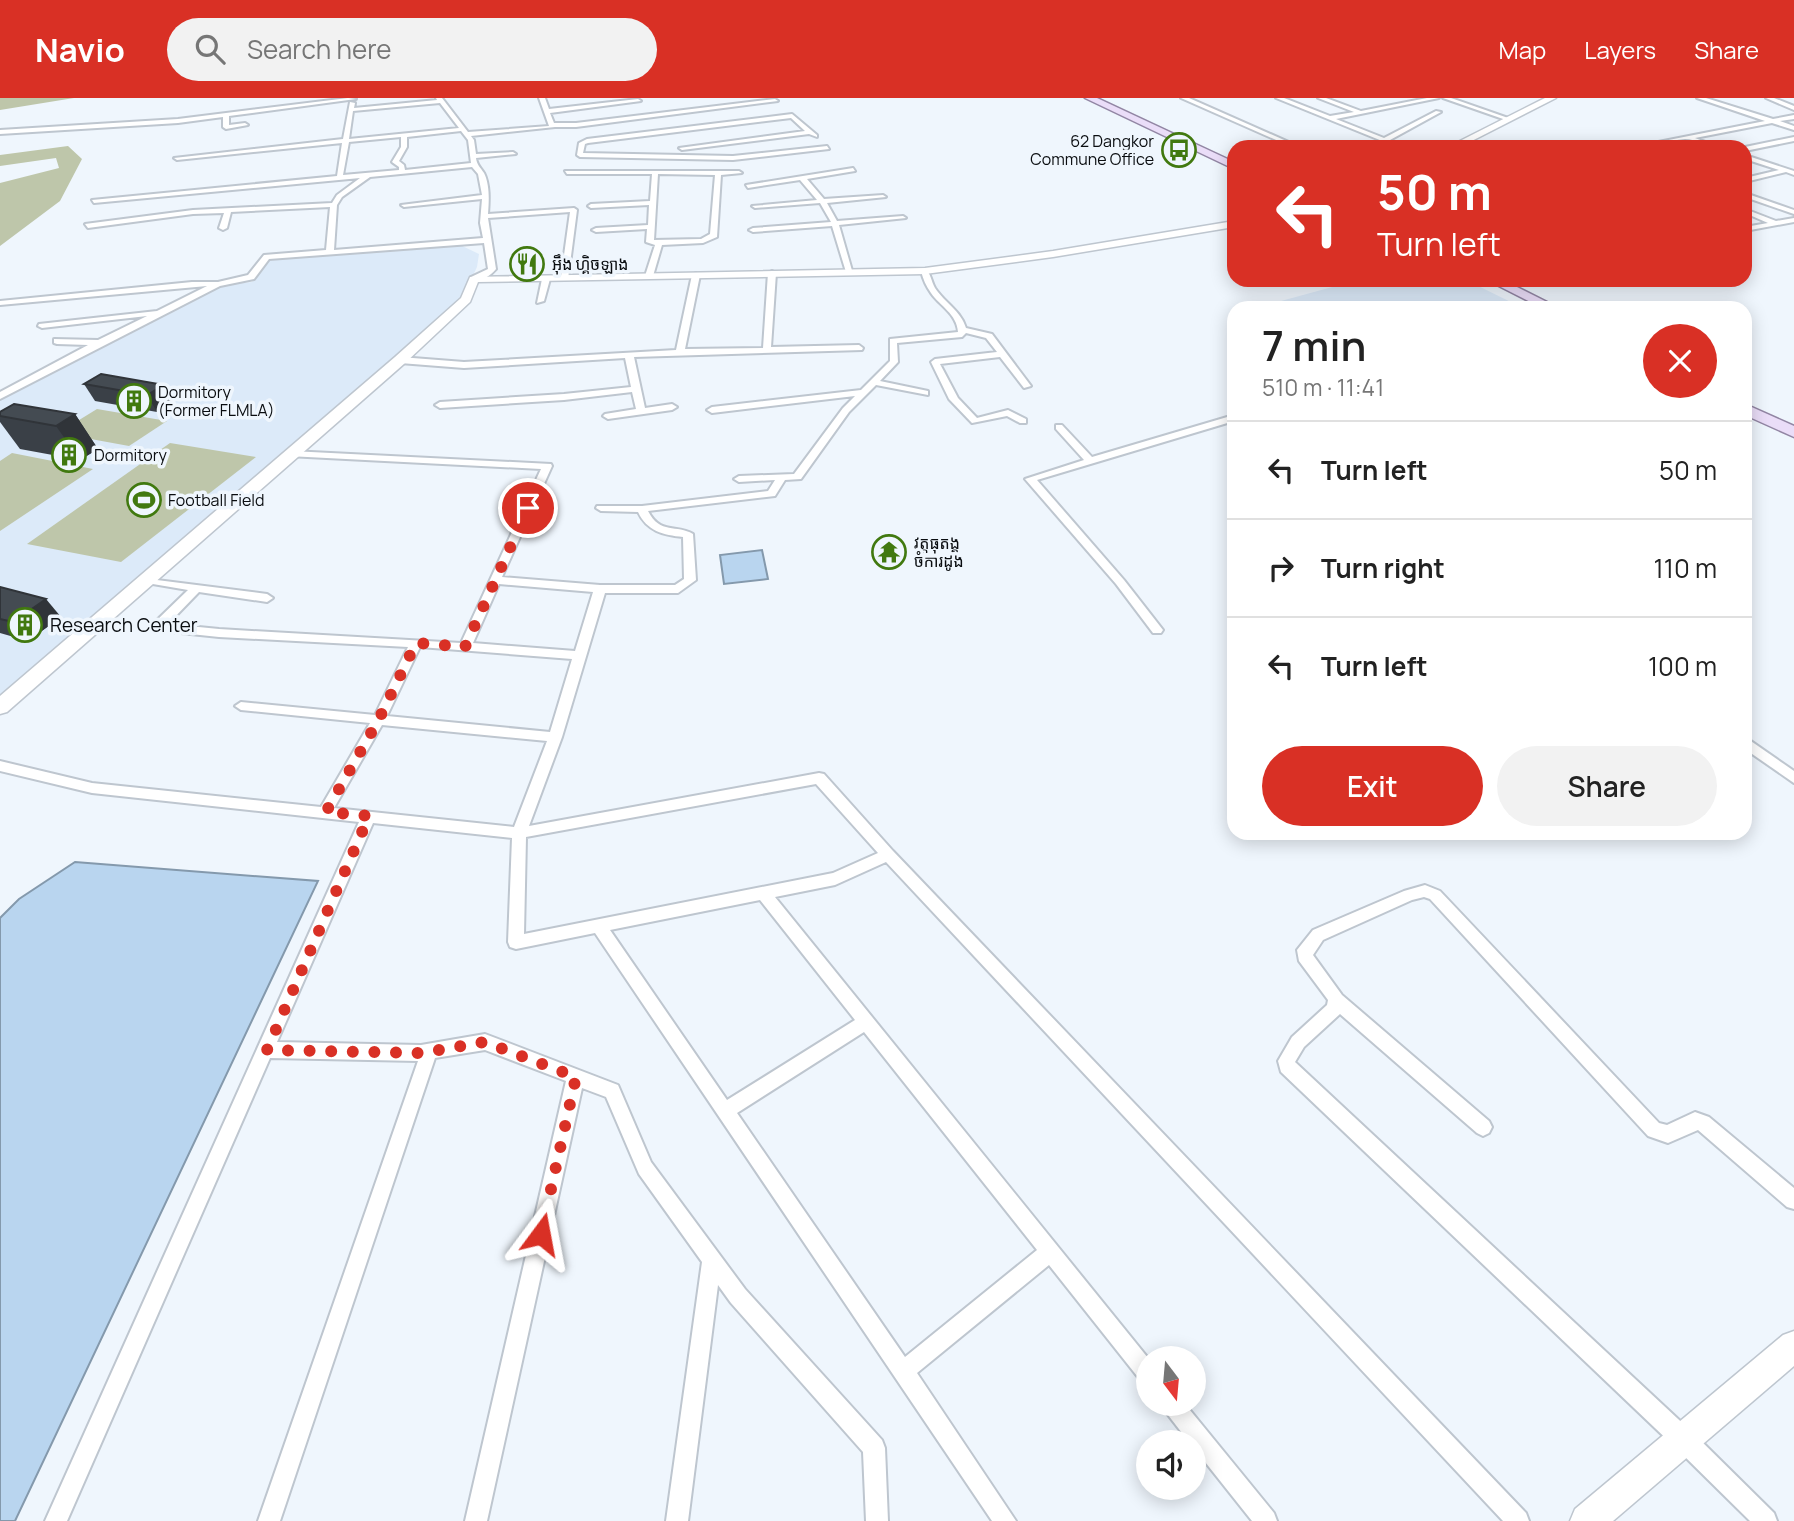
<!DOCTYPE html>
<meta charset="utf-8">
<style>
body{margin:0;font-family:Manrope,"Noto Sans Khmer",sans-serif;background:#f2f2f2;color:#222;height:100vh;display:flex;flex-direction:column;font-size:26px;white-space:nowrap}
*{box-sizing:border-box;margin:0}
p{font-size:23px;color:#767676}
.icon{flex:none;width:38px;height:38px;fill:none;stroke:currentColor;stroke-width:2;stroke-linecap:round;stroke-linejoin:round}
.map{position:relative;flex:1;overflow:hidden}
.panel{position:absolute;left:1227px;top:203px;width:525px;height:539px;display:flex;flex-direction:column;background:#fff;border-radius:21px;box-shadow:0 4px 18px #0003}
.panel>*{flex:none}
.hud{position:absolute;left:1227px;top:42px;width:525px;height:147px;border-radius:21px;box-shadow:0 4px 18px #0003;background:#d93025;color:#fff;overflow:hidden}
.needle{width:46px;rotate:164deg}
.fabs{position:absolute;left:1136px;top:1248px;display:grid;gap:14px}
.fabs a{display:grid;place-items:center;width:70px;height:70px;border-radius:50%;background:#fff;box-shadow:0 4px 18px #0003;font-size:35px}
.pin{position:absolute;display:grid;place-items:center;width:60px;height:60px;color:#fff;margin:-30px;border:4px solid #fff;border-radius:50%;box-shadow:0 2px 7px #0007}
.me{position:absolute;width:77px;margin:-38px;rotate:13deg;stroke-linejoin:round;filter:drop-shadow(0 0 5px #0008)}
.turn{display:flex;align-items:center;gap:24px;height:147px;padding:0 35px;font-size:32px}
.turn .icon{width:91px;height:91px;stroke-width:2.5}
.turn b{display:block;font-size:49px;line-height:60px}
.round{display:grid;place-items:center;flex:none;width:74px;height:74px;border-radius:37px;background:#f2f2f2}
.head{display:flex;align-items:center;justify-content:space-between;height:119px;padding:0 35px}
h1{font-size:42px;font-weight:600;line-height:52px}
.button{display:flex;gap:14px;margin-top:auto;padding:14px 35px}
.button a{flex:1;height:80px;border-radius:42px;background:#d93025;color:#fff;font-size:28px;font-weight:600;line-height:80px;text-align:center}
.button a+a{background:#f2f2f2;color:#222}
ul{padding:0;list-style:none}
li{display:flex;align-items:center;gap:21px;height:98px;padding:0 35px;border-top:2px solid #e0e0e0}
li div{flex:1}
li b{display:block;font-size:26px}
li em{font-style:normal}
header{display:flex;align-items:center;gap:42px;box-sizing:border-box;height:98px;padding:0 35px;background:#d93025;color:#fff}
header strong{font-size:33px}
nav{display:flex;gap:38px;margin-inline-start:auto;font-size:24px}
.search{width:490px;height:63px;background:#f2f2f2;display:flex;align-items:center;gap:18px;box-sizing:border-box;padding:0 24px;border-radius:38px;color:#767676;font-size:26px}
.map>svg:first-child{display:block}
.built{fill:#dceaf9}
.green{fill:#bec6aa}
.water{fill:#b9d5ef;stroke:#8499ac;stroke-width:2}
.lines{fill:none;stroke-linecap:round;stroke-linejoin:round}
.street-casing{stroke:#bec6cf;stroke-width:4}
.secondary-casing{stroke:#bec6cf;stroke-width:3}
.primary-casing{stroke:#9286a4;stroke-width:3}
.street{fill:#fff;fill-rule:evenodd}
.secondary{fill:#fff;fill-rule:evenodd}
.primary{fill:#eaddf8;fill-rule:evenodd}
.wall{fill:#3a4047}
.shaded-wall{fill:#303439}
.building{fill:#444b52;stroke:#303439;stroke-width:2}
.route{stroke:#d93025;stroke-width:12;stroke-dasharray:0 21.6}
.labels{text-anchor:middle;dominant-baseline:central;stroke-width:7;stroke-linejoin:round;paint-order:stroke}
.far-poi-label{font-size:16px;fill:#0a0d10;stroke:#eff6fd;text-anchor:start}
.poi-label{font-size:19px;fill:#0a0d10;stroke:#eff6fd;text-anchor:start}
</style>
<header>
<strong>Navio</strong>
<div class="search"><svg class="icon" aria-label="search" viewBox="0 0 24 24"><circle cx="10" cy="10" r="6"/><path d="M15 15l6 6"/></svg>Search here</div>
<nav><a>Map</a><a>Layers</a><a>Share</a></nav>
</header>
<div class="map">
<svg width="1794" height="1423" viewBox="0 0 1794 1423">
<rect width="100%" height="100%" fill="#eff6fd"/>
<!-- built -->
<g class="built">
<path d="M456 145 479 156 477 169 462 201 0 597V301L221 187 252 184 270 159Z"/>
<path d="M1358 182H1466L1523 210H1255Z"/>
</g>
<!-- green -->
<g class="green">
<path d="M0 0H74L0 12Z"/>
<path d="M68 48 82 61 60 103 0 148V85L59 70 56 60 0 68V57Z"/>
<path d="M97 311 167 323 129 348 58 335Z"/>
<path d="M170 345 256 359 121 464 27 446Z"/>
<path d="M12 355 93 371 0 433V363Z"/>
</g>
<!-- water -->
<g class="water">
<path d="M762 452 768 481 724 486 720 457Z"/>
<path d="M75 764 318 783 15 1423H0V820L19 801Z"/>
</g>
<g class="lines">
<!-- street casing -->
<g class="street-casing">
<g id="street">
<path d="M348 0 356 1 229 18V27L245 25 248 27 226 31 223 29V19L178 25 0 36V32L178 21Z"/>
<path d="M436 0H442L468 34 549 28 539 0H545L549 11 638 1 641 3 550 15 554 25H576L775 1 778 3 576 29H555L471 38 474 42 476 56 513 54 516 56 476 60C477 67 480 69 484 75 490 87 489 103 488 116L574 110 577 112 568 181 561 179 570 114 488 120 496 171C490 178 481 184 471 183V179L488 171 484 145 269 161 254 181 220 188 0 301V294L88 247 57 246 54 245V241L98 242 147 218 42 230 38 228 39 226 157 213 207 188 0 207V203L192 184H218L248 177 264 157 326 152 330 109 231 114 227 130 223 132 219 130 224 115 193 116 88 130 85 126 193 112 332 105 337 97 360 80 94 105 92 102 337 78 342 45 177 62 174 60 343 41 350 4 355 5 354 10 437 2ZM440 5 459 30 349 41 353 13ZM461 33 468 42 471 65 405 72 404 67 399 63 407 49V39ZM401 39V49L392 64 399 69V72L343 77 349 44ZM472 69 478 76 482 97 401 107 404 109 482 101 480 125 483 140 334 152 337 107 342 99 370 79Z"/>
<path d="M1181 0H1189L1300 49H1292Z"/>
<path d="M1276 0H1284L1330 18 1354 14 1318 0H1326L1361 13 1427 0H1439L1336 21 1384 40 1436 13 1441 14 1390 42 1405 49H1397Z"/>
<path d="M1443 0H1451L1511 21 1506 22Z"/>
<path d="M1697 0H1706L1773 21 1794 17V21L1780 23 1794 28V32L1772 25 1695 40 1719 49C1707 49 1696 41 1685 41 1668 42 1651 49 1633 49L1765 23Z"/>
<path d="M1766 0H1774L1794 8V12Z"/>
<path d="M792 16 817 37V39L809 36 682 52 679 50 805 33 791 20 588 45 585 46 583 55 733 58 827 48 829 51 733 62 580 59 577 57 579 45 587 41Z"/>
<path d="M1794 39V43L1745 53V49Z"/>
<path d="M1745 57 1794 73V77L1786 74 1745 84V80L1779 72 1745 61Z"/>
<path d="M853 70 855 73 807 81 824 101 883 97 886 99 827 105 837 123 903 118 906 120 839 127 853 176 846 174 832 128 753 134 749 132 753 130 831 124 820 105 755 110 752 108 817 102 800 82 748 90 746 87Z"/>
<path d="M565 73H739L742 75 721 77 717 139 703 145 662 147 653 178 649 180 645 178 655 147 646 144 647 131 596 134 592 132 596 130 648 127 649 107 591 110 588 108 591 106 650 103 652 76H567ZM658 76 715 77 710 136 701 141 654 142Z"/>
<path d="M1745 95 1794 112V116L1745 99Z"/>
<path d="M1745 111 1776 123 1794 120V124L1745 133V129L1768 125 1745 115Z"/>
<path d="M925 171C931 175 931 183 935 190 945 205 961 213 966 230L992 236 1031 288 1024 290 1000 259 940 266 958 300 977 320 1008 312 1026 321V325H1020L1007 318 972 325 949 301 931 264 935 261 997 254 986 240 966 235 962 239 897 245 898 264 880 283 928 293V297L876 287 849 314 801 381 785 382 775 398 648 413C660 437 677 426 693 436L696 482 678 495H605L562 639 529 728 819 675 824 676 893 753 1526 1415 1529 1423H1503L886 764 835 787 775 799 1148 1260V1286L1141 1283 1049 1167 917 1275 1016 1423H992L595 835 516 851 510 849 508 844 512 740 373 725 277 944 421 947 485 936 618 987 651 1064 745 1191 882 1342 885 1350 888 1423H866L863 1354 731 1205 718 1187 688 1423H666L702 1164 639 1076 606 999 582 990 487 1423H465L566 983 485 952 435 960 280 1423H258L418 963 270 960 67 1423H45L359 724 92 695 0 673V663L92 685 321 709 370 625 241 612 235 608 241 604 375 617 408 549 219 539 162 533 156 529V523L188 492 141 484V480L267 496 273 500 267 504 199 494 168 526 219 531 461 545 541 371 288 358 286 356 291 353 551 366 552 368 502 479 600 487H675L684 481 683 439C663 437 647 433 638 414L601 413 596 410 597 408H642L768 393 775 382 739 384 734 381 739 378 794 376 843 310 855 298 712 315 707 312 712 309 861 292 890 263V241L958 234C957 216 940 208 931 195 926 188 923 181 921 173ZM499 486 593 494 575 553 473 545ZM420 549 572 561 550 634 387 618ZM382 627 547 643 514 729 334 710ZM816 686 878 755 833 775 524 836 526 739ZM760 802 855 922 727 1002 610 832ZM864 934 1037 1152 905 1259 737 1015Z"/>
<path d="M772 173 776 175 771 249 859 247 863 250 862 252 634 259 645 310 672 306 677 309 672 312 608 321 603 318 605 316 636 311 632 294 564 302 440 310 435 307 440 304 564 296 631 289 625 260 464 270 400 265 396 262 400 259 464 264 676 252 692 177 696 175 700 177 685 251 763 250 768 175Z"/>
<path d="M546 179 550 181 544 203 537 205 542 181Z"/>
<path d="M1234 317V323L1037 382 1124 482 1163 532 1161 535H1153L1116 486 1025 381 1084 362 1056 331V327H1062L1092 359Z"/>
<path d="M1745 639 1794 673V685L1745 651Z"/>
<path d="M1425 787 1440 793 1659 1025 1667 1027 1695 1014 1709 1019 1794 1090V1111L1787 1109 1698 1032 1668 1045 1648 1038 1430 801 1424 799 1412 802 1323 842 1313 857 1342 897 1489 1023 1492 1029 1489 1035 1483 1038 1477 1035 1340 916 1304 949 1295 964 1692 1334 1774 1415 1777 1423H1750L1676 1350 1281 974 1278 963 1292 939 1327 907 1328 902 1299 863 1297 852 1313 832 1404 793Z"/>
<path d="M1161 1306H1185L1274 1415 1277 1423H1252L1194 1350V1344H1189L1165 1313Z"/>
</g>
</g>
<!-- secondary casing -->
<g class="secondary-casing">
<g id="secondary">
<path d="M1545 0H1556L1460 49H1448Z"/>
<path d="M1234 123V129L1053 159 925 176 478 184 470 204 405 265 7 614 0 616V598L395 259 461 200 470 179 925 170 1053 153Z"/>
<path d="M1794 1233V1268L1613 1423H1570L1575 1411 1783 1237Z"/>
</g>
</g>
<!-- primary casing -->
<g class="primary-casing">
<g id="primary">
<path d="M1085 0H1097L1234 64V71Z"/>
<path d="M1487 182H1503L1559 210H1542Z"/>
<path d="M1745 306 1794 328V339L1745 317Z"/>
</g>
</g>
<!-- street -->
<use href="#street" class="street"/>
<!-- secondary -->
<use href="#secondary" class="secondary"/>
<!-- primary -->
<use href="#primary" class="primary"/>
</g>
<!-- wall -->
<g class="wall">
<path d="M84 286 164 287 174 304 157 314 95 303Z"/>
<path d="M0 314 75 316 98 351 80 362 20 351 0 324Z"/>
<path d="M0 489 61 519 28 543 0 535Z"/>
</g>
<!-- shaded-wall -->
<g class="shaded-wall">
<path d="M164 287 174 304 157 314 147 297Z"/>
<path d="M75 316 98 351 80 362 56 328Z"/>
<path d="M46 501 61 519 28 543 13 524Z"/>
</g>
<!-- building -->
<g class="building">
<path d="M101 276 164 287 147 297 84 286Z"/>
<path d="M14 306 75 316 56 328 0 318V314Z"/>
<path d="M0 489 46 501 13 524 0 521Z"/>
</g>
<g class="lines">
<!-- route -->
<path class="route" d="M528 410 465 549 416 545 379 621 326 714 369 718 267 952 421 955 485 944 576 979 541 1136"/>
</g>
<!-- icons -->
<defs>
<g id="bus-ring" transform="scale(1.75)"><circle r="9.5" fill="#eff6fd" stroke="#41790f" stroke-width="1.5"/><path d="M-5-6H5V4H4V6H2V4H-2V6H-4V4H-5ZM-3.5-4V0h7V-4ZM-3.5 1.2v1.5H-2V1.2ZM2 1.2v1.5H3.5V1.2Z" fill="#41790f"/></g>
<g id="restaurant-ring" transform="scale(1.75)"><circle r="9.5" fill="#eff6fd" stroke="#41790f" stroke-width="1.5"/><path d="M-5-6h1v4h1v-4h1v4h1v-4h1v5L-1.5 .5V6h-2V.5L-5-1ZM5-6V6H3V1.5H1.5Q1.5-4 5-6Z" fill="#41790f"/></g>
<g id="building-ring" transform="scale(1.75)"><circle r="9.5" fill="#eff6fd" stroke="#41790f" stroke-width="1.5"/><path d="M-4-6H4V6H1V3H-1V6H-4ZM-2.5-4.3h1.7v1.8h-1.7ZM.8-4.3h1.7v1.8H.8ZM-2.5-1h1.7V.8h-1.7ZM.8-1h1.7V.8H.8Z" fill="#41790f"/></g>
<g id="stadium-ring" transform="scale(1.75)"><circle r="9.5" fill="#eff6fd" stroke="#41790f" stroke-width="1.5"/><path d="M0-5a6.5 5 0 1 0 0 10a6.5 5 0 1 0 0-10ZM-3.5-1.8h7v3.6h-7Z" fill="#41790f"/></g>
<g id="temple-ring" transform="scale(1.75)"><circle r="9.5" fill="#eff6fd" stroke="#41790f" stroke-width="1.5"/><path d="M0-6L5-2H3V0L6.5 2.5H4V6H1.5V3h-3V6H-4V2.5H-6.5L-3 0V-2H-5Z" fill="#41790f"/></g>
</defs>
<g fill-rule="evenodd">
<use href="#bus-ring" x="1179" y="52"/>
<use href="#restaurant-ring" x="527" y="166"/>
<use href="#building-ring" x="134" y="303"/>
<use href="#building-ring" x="69" y="357"/>
<use href="#stadium-ring" x="144" y="402"/>
<use href="#temple-ring" x="889" y="454"/>
<use href="#building-ring" x="25" y="527"/>
</g>
<g class="labels">
<!-- far-poi labels -->
<g class="far-poi-label">
<text x="1154" y="43" text-anchor="end">62 Dangkor<tspan x="1154" dy="18">Commune Office</tspan></text>
<text x="552" y="166">អ៊ឹង ហ្គិចឡាង</text>
<text x="158" y="294">Dormitory<tspan x="158" dy="18">(Former FLMLA)</tspan></text>
<text x="94" y="357">Dormitory</text>
<text x="168" y="402">Football Field</text>
<text x="914" y="445">វត្តធុតង្គ<tspan x="914" dy="18">ចំការដូង</tspan></text>
</g>
<!-- poi labels -->
<g class="poi-label">
<text x="50" y="527">Research Center</text>
</g>
</g>
</svg>
<div class="fabs">
<a><svg class="needle" viewBox="-14 -14 28 28"><path d="M0-13l5 13h-10z" fill="#e53935"/><path d="M0 13l5-13h-10z" fill="#767676"/></svg></a>
<a><svg class="icon" aria-label="sound" viewBox="0 0 24 24"><path d="M4 9h4l5-4v14l-5-4H4zM17 9q2 3 0 6"/></svg></a>
</div>
<div class="pin" style="left:528px;top:410px;background:#d93025"><svg class="icon" aria-label="arrive" viewBox="0 0 24 24"><path d="M6 21V4h12l-3 4 3 4H6"/></svg></div>
<svg class="me" style="left:541px;top:1136px" viewBox="-20 -20 40 40"><path d="M0-17L14 15 0 8-14 15z" fill="#d93025" stroke="#fff" stroke-width="4"/></svg>
<div class="hud">
<div class="turn"><svg class="icon" aria-label="left" viewBox="0 0 24 24"><path d="M17 20v-9H6M10 6l-5 5 5 5"/></svg><div><b>50 m</b>Turn left</div></div>
</div>
<section class="panel">
<div class="head"><div><h1>7 min</h1><p>510 m · 11:41</p></div><a class="round" style="background:#d93025;color:#fff"><svg class="icon" aria-label="close" viewBox="0 0 24 24"><path d="M6 6l12 12M18 6L6 18"/></svg></a></div>
<ul>
<li><svg class="icon" aria-label="left" viewBox="0 0 24 24"><path d="M17 20v-9H6M10 6l-5 5 5 5"/></svg><div><b>Turn left</b></div><em>50 m</em></li>
<li><svg class="icon" aria-label="right" viewBox="0 0 24 24"><path d="M7 20v-9h11M14 6l5 5-5 5"/></svg><div><b>Turn right</b></div><em>110 m</em></li>
<li><svg class="icon" aria-label="left" viewBox="0 0 24 24"><path d="M17 20v-9H6M10 6l-5 5 5 5"/></svg><div><b>Turn left</b></div><em>100 m</em></li>
</ul>
<div class="button"><a>Exit</a><a>Share</a></div>
</section>
</div>
